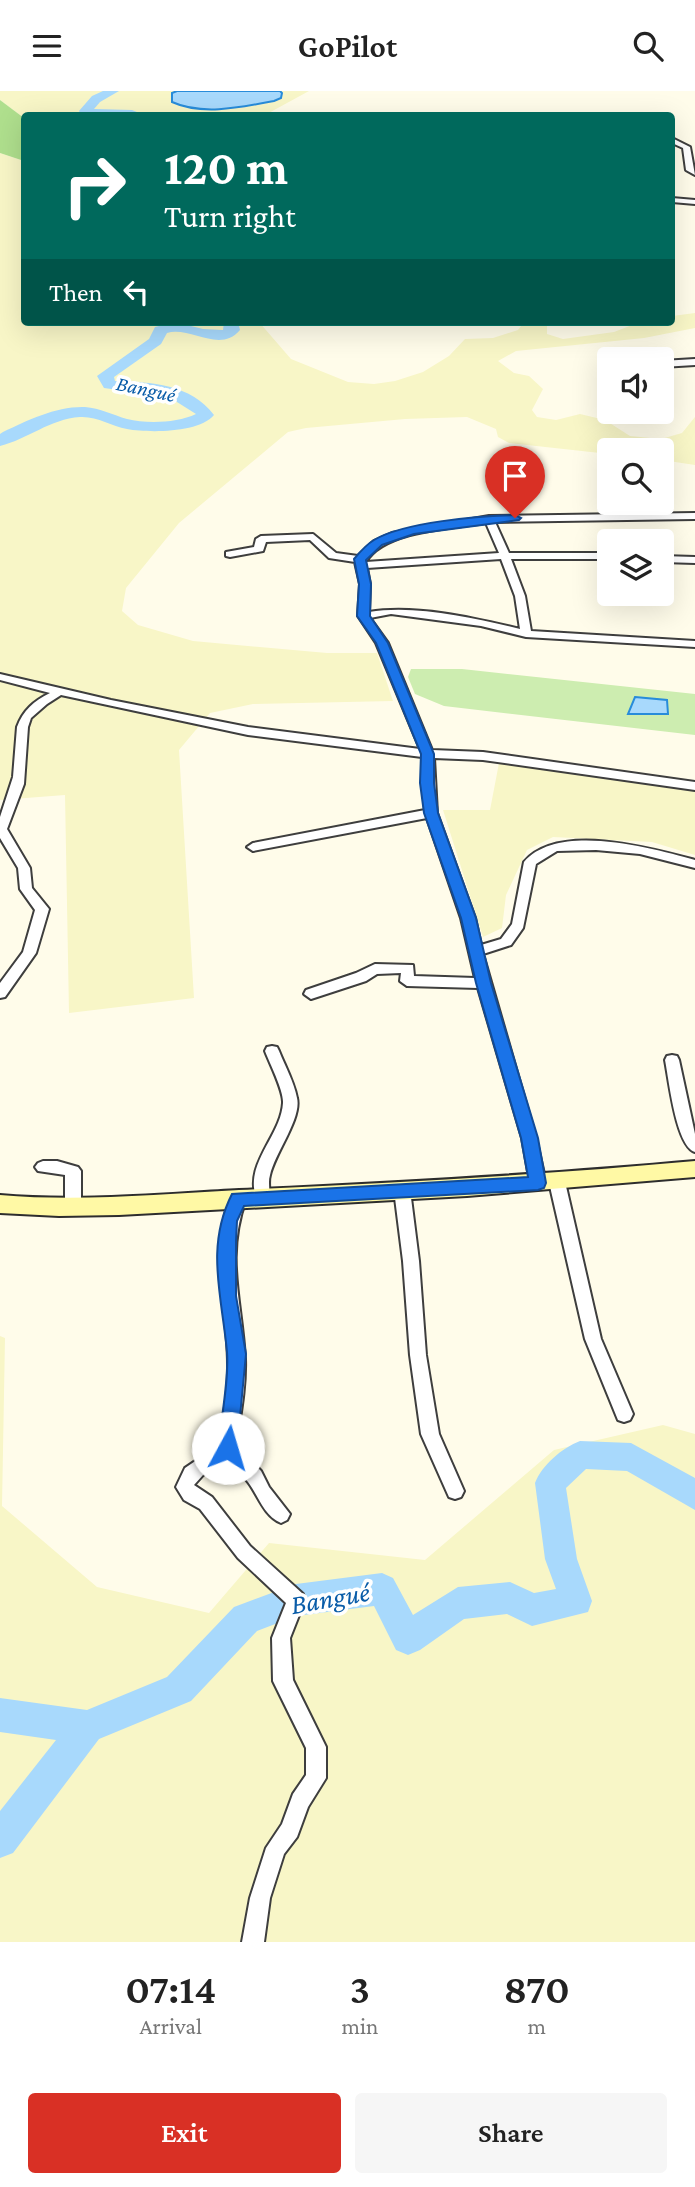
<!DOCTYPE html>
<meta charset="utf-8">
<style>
body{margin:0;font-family:"Crimson Pro",serif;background:#f6f6f6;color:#222;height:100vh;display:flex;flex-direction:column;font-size:26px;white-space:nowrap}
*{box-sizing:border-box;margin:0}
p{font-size:23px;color:#767676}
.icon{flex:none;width:38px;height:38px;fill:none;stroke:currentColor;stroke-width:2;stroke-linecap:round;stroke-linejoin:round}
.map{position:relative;height:1851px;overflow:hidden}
.drawer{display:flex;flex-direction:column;background:#fff;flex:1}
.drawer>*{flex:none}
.guide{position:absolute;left:21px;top:21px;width:654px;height:214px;border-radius:7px;box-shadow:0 7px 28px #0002;background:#00695c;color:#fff;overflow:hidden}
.tools{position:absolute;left:597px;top:256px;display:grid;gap:14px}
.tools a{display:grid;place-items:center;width:77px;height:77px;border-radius:7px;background:#fff;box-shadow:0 7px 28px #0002;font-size:35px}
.pin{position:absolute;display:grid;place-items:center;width:60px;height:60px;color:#fff;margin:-72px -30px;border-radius:50% 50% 50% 0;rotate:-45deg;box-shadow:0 0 7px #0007}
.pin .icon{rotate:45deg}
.me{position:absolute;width:77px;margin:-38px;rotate:6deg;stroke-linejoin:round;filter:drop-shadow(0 0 5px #0008)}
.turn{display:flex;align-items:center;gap:24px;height:147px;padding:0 28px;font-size:32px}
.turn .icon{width:91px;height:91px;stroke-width:2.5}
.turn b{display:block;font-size:49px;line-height:60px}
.then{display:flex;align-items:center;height:66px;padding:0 28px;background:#0003;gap:14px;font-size:26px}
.eta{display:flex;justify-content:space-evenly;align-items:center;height:119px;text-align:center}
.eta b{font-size:42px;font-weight:600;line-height:49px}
.primary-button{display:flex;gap:14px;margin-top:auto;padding:14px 28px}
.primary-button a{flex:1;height:80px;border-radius:7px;background:#d93025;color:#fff;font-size:28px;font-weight:600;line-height:80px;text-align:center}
.primary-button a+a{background:#f6f6f6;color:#222}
header{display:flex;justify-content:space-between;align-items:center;height:91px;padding:0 28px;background:#fff;font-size:32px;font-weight:600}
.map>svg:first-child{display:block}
.farmland{fill:#f8f6c7}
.green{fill:#cdedb0}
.forest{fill:#afdf8d}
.water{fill:#a8d9fc;stroke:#288cda;stroke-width:2}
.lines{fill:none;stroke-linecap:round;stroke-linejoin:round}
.river{fill:#a8d9fc;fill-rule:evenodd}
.street-casing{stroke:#3e3e3e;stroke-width:4}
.secondary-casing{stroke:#2d2d2d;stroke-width:4}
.street{fill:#fff;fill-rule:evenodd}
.secondary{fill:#fff9a5;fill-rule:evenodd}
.route{fill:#1a73e8;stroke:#114b97;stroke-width:2}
.labels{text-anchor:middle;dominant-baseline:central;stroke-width:7;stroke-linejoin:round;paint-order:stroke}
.far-water-label{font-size:21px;font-style:italic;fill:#095ca8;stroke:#fff}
.near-water-label{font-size:28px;font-style:italic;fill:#095ca8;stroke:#fff}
</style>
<header><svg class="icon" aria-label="menu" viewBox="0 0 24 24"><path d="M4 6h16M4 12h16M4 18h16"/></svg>GoPilot<svg class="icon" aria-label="search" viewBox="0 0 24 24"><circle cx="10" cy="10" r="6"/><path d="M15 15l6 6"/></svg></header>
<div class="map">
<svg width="695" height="1851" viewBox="0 0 695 1851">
<rect width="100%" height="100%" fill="#fffcea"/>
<!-- farmland -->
<g class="farmland">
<path d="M0 0H309L265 24H24V27L0 9Z"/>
<path d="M0 62 24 70V231H259L291 268 348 291 374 293 395 290 423 281 449 265 465 248 493 247 518 239 524 231H550L547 233V243L563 248 614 241 640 231H672V225L695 222V237L644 247 516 260 498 270 514 282 529 285 543 298 532 319 537 326 556 329 580 323 605 329 630 345 661 348 682 342 695 326V374L662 369V359H609V363L509 352 498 346 496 338 467 326 405 328 306 337 288 341 179 432 126 497 122 520 138 534 193 550 327 562H377L393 610 253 613 210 622 179 659 194 907 69 922 65 704 0 709Z"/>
<path d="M499 672 695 696V764L652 751 553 746 527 759 506 804 502 837 483 846 443 719H490Z"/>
<path d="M0 1245 5 1247 2 1415 97 1496 209 1522 269 1452 425 1469 554 1359 663 1334 695 1343V1851H0Z"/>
</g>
<!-- green -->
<path class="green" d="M411 578H462L695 603V644L444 615 415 603 408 586Z"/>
<!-- forest -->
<path class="forest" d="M0 9 24 27V70L0 62Z"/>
<!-- water -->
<g class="water">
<path d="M177 0H280L282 2 281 7 274 10C242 16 203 25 172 11V2Z"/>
<path d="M635 606 667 609 668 623H628Z"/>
</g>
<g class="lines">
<!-- river -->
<g class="river">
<path d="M103 0H119L100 11 94 18 132 19 144 24 81 23 79 20 92 5Z"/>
<path d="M175 231 203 238 223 239 224 231H238L240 239C220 263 190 235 167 242L161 253 114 286 115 290C151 291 191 293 214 324 199 342 149 342 127 338 111 335 97 325 80 326 50 328 28 348 0 355V343L3 341C28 329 57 315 85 316 100 317 113 324 127 328 147 333 177 332 196 323L169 306 104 297 97 285 149 248 155 236Z"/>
<path d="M580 1350 631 1352 695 1387V1419L627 1380 586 1378 566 1397 577 1468 592 1510 588 1521 532 1535 507 1523 464 1528 420 1559 408 1564 396 1559 374 1515 296 1525 257 1540 191 1610 99 1648 13 1762 0 1767V1720L56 1649 0 1641V1607L87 1619 167 1586 234 1516 296 1493 382 1482 393 1487 413 1524 458 1496 510 1491 534 1502 556 1498 545 1468 535 1392C542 1374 562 1357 580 1350Z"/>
</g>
<!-- street casing -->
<g class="street-casing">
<g id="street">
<path d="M672 47 690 56 695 84 686 79 683 57 672 52Z"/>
<path d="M672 107 695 109V113L672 111Z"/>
<path d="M695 268V274L662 276V270Z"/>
<path d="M695 422V428L495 431 509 462H609V468H511L525 505 531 540 695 550V556L526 546 481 535 391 523 370 527 388 552 432 659 483 661 695 691V699L483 669 434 667 437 722 475 827 481 854 501 848 512 833 524 771C558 731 651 757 695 769V777L640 763 596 759 557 760 536 773 523 837 511 854 483 863 536 1047 546 1092 543 1096 538 1098 533 1096 530 1092 522 1047 478 897 407 895 400 890 401 882 377 883 366 890 311 908 304 903 306 899 356 882 375 873 413 874 414 885 475 887 461 827 427 727 253 760 247 756 253 752 425 719 422 666 248 644 61 604 47 613 31 627 28 636 24 693 7 738 30 777 32 797 49 818 36 862 5 906 0 907V892L23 861 35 819 20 798 18 777 0 747V726L13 686 17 636C23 619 34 610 50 602L0 589V583L111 609 248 636 420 658 376 552 358 525 360 493 355 471 329 467 310 449 266 451 263 460 230 466 226 465V461L254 456 256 448 261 445 313 443 336 462 358 465 374 450 392 442 489 425ZM486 432 499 462 366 471C383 440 452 437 486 432ZM501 468 515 505 520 538C475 527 414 513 369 521L370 493 367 477Z"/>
<path d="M662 465 695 466V472L662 471Z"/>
<path d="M272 955 277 956 279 960C285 975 294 991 297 1007 302 1027 275 1062 270 1084 267 1094 272 1103 268 1111L263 1113 258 1111C241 1075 281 1046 283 1012 284 1000 270 973 265 960L267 956Z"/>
<path d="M672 964 677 965 679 969 695 1043V1061C676 1055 669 989 665 969L667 965Z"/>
<path d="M43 1070H57L78 1076 81 1080V1117L78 1122 73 1123 68 1122 65 1117V1084L38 1080 35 1076 38 1072Z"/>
<path d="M557 1085 562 1087 565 1091 601 1248 633 1323 630 1329 624 1331 618 1329 585 1248 549 1091 552 1087Z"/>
<path d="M402 1093 407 1095 410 1099 419 1170 426 1264 439 1343 464 1400 461 1406 455 1408 449 1406 421 1343 410 1264 403 1170 394 1099 397 1095Z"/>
<path d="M238 1102 243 1104 246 1108C225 1166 242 1210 245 1268 246 1297 240 1326 236 1354L261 1380 269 1396 290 1423 287 1429 281 1432C264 1425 258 1404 248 1391 242 1383 234 1376 227 1369L203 1384 194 1394 212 1406 250 1455 303 1503 305 1509 290 1547 293 1589 326 1656V1687L308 1716 297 1746 284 1763 270 1807 264 1851H242L250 1807 266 1757 282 1733 293 1703 306 1684V1657L273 1590 272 1547 286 1512 238 1467 200 1418 184 1409 176 1396 185 1377 219 1354C223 1327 229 1300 228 1273 228 1212 207 1170 230 1108L233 1104Z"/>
</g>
</g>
<!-- secondary casing -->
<g class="secondary-casing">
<path id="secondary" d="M695 1070V1086L467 1105 119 1124 59 1125 0 1122V1104C80 1111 159 1103 239 1099 391 1092 543 1084 695 1070Z"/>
</g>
<!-- street -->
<use href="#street" class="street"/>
<!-- secondary -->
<use href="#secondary" class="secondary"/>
</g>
<!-- route -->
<path class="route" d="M515 424 521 427 519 429 414 443 382 454 366 469 371 493 370 525 388 552 434 663V692L438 722 476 827 491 892 538 1047 546 1092 544 1097 538 1099 244 1115 237 1130 236 1150V1205L246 1263 237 1357 234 1364 228 1366 221 1364 218 1357C221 1328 229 1290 227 1261 222 1205 205 1156 232 1103L528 1086 521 1047 476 892 461 827 424 722 420 692 421 663 376 552 357 525 359 493 354 468C359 462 367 453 374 449 404 431 479 425 515 424Z"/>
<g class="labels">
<!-- far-water labels -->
<g class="far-water-label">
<text transform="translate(146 298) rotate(12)">Bangué</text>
</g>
<!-- near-water labels -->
<g class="near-water-label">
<text transform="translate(330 1507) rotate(-10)">Bangué</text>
</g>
</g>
</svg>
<div class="tools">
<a><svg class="icon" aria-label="sound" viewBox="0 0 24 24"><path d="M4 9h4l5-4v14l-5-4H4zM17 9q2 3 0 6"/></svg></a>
<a><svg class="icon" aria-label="search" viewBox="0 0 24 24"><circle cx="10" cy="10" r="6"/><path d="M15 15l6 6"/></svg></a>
<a><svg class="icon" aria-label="layers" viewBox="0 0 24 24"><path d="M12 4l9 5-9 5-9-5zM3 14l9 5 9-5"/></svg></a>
</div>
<div class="pin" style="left:515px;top:427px;background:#d93025"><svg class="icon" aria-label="arrive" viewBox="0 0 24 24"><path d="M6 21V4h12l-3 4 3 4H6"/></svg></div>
<svg class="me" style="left:228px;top:1357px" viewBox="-20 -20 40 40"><circle r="19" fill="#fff"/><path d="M0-13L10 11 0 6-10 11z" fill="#1a73e8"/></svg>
<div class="guide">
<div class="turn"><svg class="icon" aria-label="right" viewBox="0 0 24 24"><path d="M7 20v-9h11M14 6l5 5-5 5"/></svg><div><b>120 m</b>Turn right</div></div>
<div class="then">Then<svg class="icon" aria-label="left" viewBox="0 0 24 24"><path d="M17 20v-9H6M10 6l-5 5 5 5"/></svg></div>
</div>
</div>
<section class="drawer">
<div class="eta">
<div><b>07:14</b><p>Arrival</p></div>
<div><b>3</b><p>min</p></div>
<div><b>870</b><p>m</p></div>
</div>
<div class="primary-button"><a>Exit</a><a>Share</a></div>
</section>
